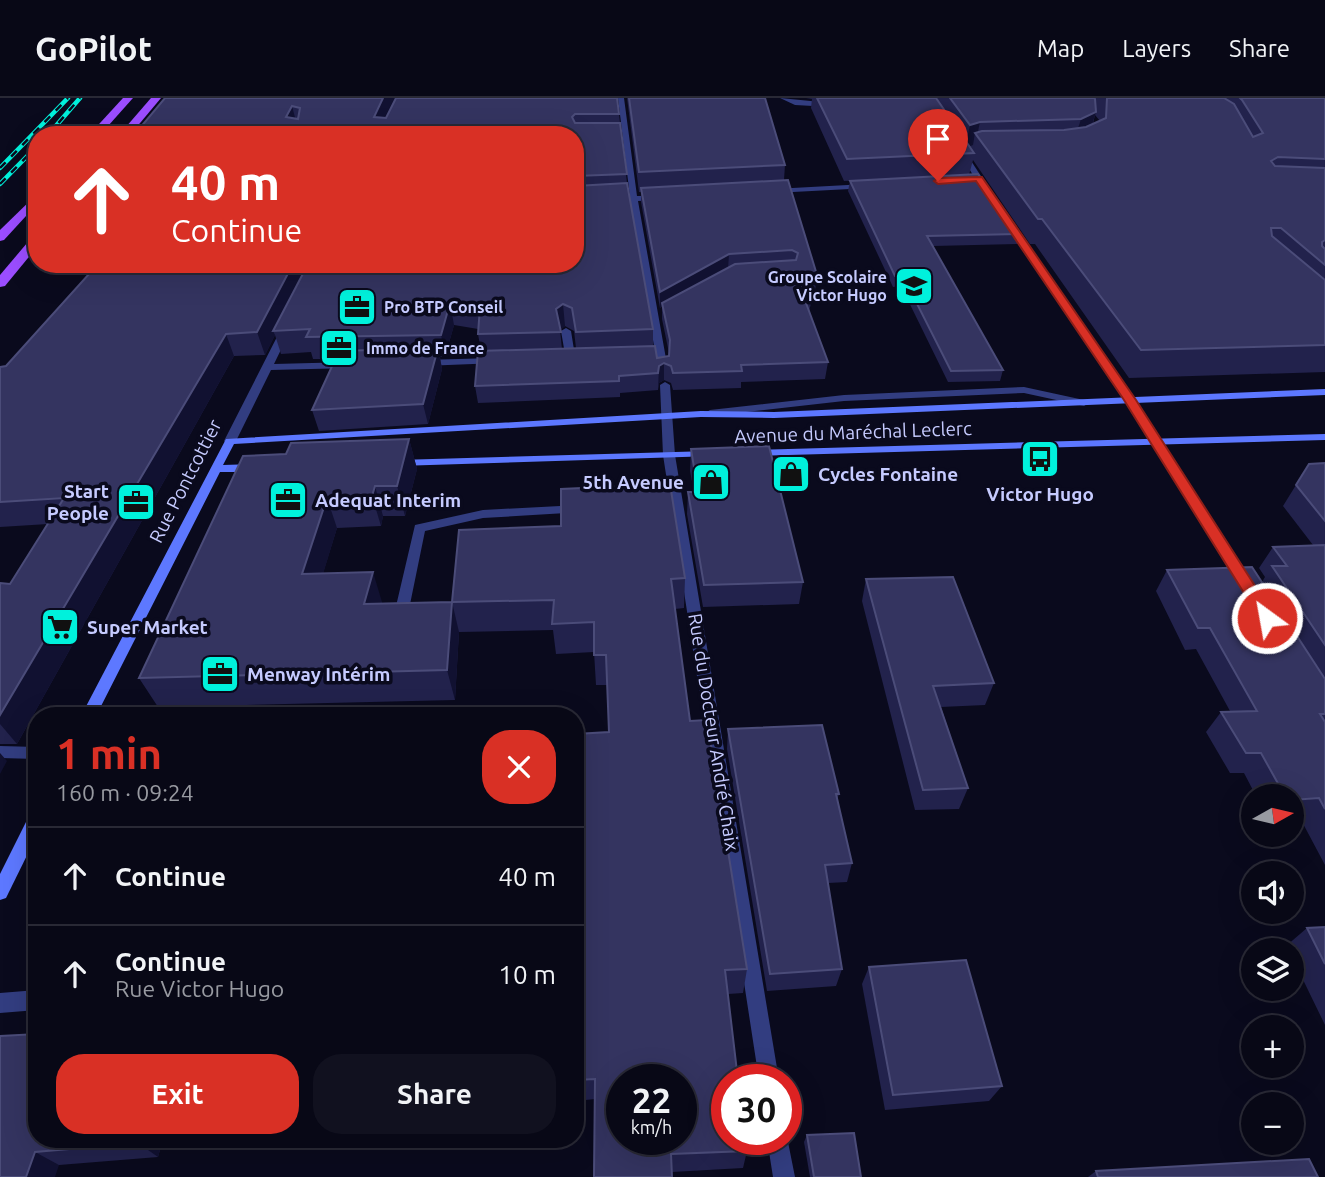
<!DOCTYPE html>
<meta charset="utf-8">
<style>
body{margin:0;font-family:Ubuntu,sans-serif;background:#11111f;color:#f1f3f6;height:100vh;display:flex;flex-direction:column;font-size:26px;white-space:nowrap}
*{box-sizing:border-box;margin:0}
p{font-size:23px;color:#989aa1}
.icon{flex:none;width:38px;height:38px;fill:none;stroke:currentColor;stroke-width:2;stroke-linecap:round;stroke-linejoin:round}
.map{position:relative;flex:1;overflow:hidden}
.panel{position:absolute;left:28px;top:609px;width:556px;height:441px;display:flex;flex-direction:column;background:#080816;border-radius:28px;box-shadow:0 7px 28px #0002,0 0 0 2px #292935}
.panel>*{flex:none}
.banner{position:absolute;left:28px;top:28px;width:556px;height:147px;border-radius:28px;box-shadow:0 7px 28px #0002,0 0 0 2px #292935;background:#d93025;color:#fff;overflow:hidden}
.needle{width:46px;rotate:82deg}
.tools{position:absolute;left:1241px;top:686px;display:grid;gap:14px}
.tools a{display:grid;place-items:center;width:63px;height:63px;border-radius:50%;background:#080816;box-shadow:0 7px 28px #0002,0 0 0 2px #292935;font-size:35px}
.speed{position:absolute;left:606px;top:966px;display:flex;gap:14px;font-size:35px;font-weight:700;text-align:center}
.speed>*{display:grid;place-content:center;width:91px;height:91px;border-radius:50%;background:#080816;box-shadow:0 7px 28px #0002,0 0 0 2px #292935;line-height:1}
.speed small{font-size:18px;font-weight:400}
.speed .limit{border:10px solid #d22;background:#fff;color:#111}
.pin{position:absolute;display:grid;place-items:center;width:60px;height:60px;color:#fff;margin:-72px -30px;border-radius:50% 50% 50% 0;rotate:-45deg;box-shadow:0 0 7px #0007}
.pin .icon{rotate:45deg}
.me{position:absolute;width:77px;margin:-38px;rotate:328deg;stroke-linejoin:round;filter:drop-shadow(0 0 5px #0008)}
.turn{display:flex;align-items:center;gap:24px;height:147px;padding:0 28px;font-size:32px}
.turn .icon{width:91px;height:91px;stroke-width:2.5}
.turn b{display:block;font-size:49px;line-height:60px}
.round{display:grid;place-items:center;flex:none;width:74px;height:74px;border-radius:28px;background:#11111f}
.headline{display:flex;align-items:center;justify-content:space-between;height:119px;padding:0 28px}
h1{font-size:42px;font-weight:700;line-height:52px;color:#d93025}
.action{display:flex;gap:14px;margin-top:auto;padding:14px 28px}
.action a{flex:1;height:80px;border-radius:28px;background:#d93025;color:#fff;font-size:28px;font-weight:700;line-height:80px;text-align:center}
.action a+a{background:#11111f;color:#f1f3f6}
ul{padding:0;list-style:none}
li{display:flex;align-items:center;gap:21px;height:98px;padding:0 28px;border-top:2px solid #292935}
li div{flex:1}
li b{display:block;font-size:26px}
li em{font-style:normal}
header{display:flex;align-items:center;gap:42px;box-sizing:border-box;height:98px;padding:0 35px;background:#080816;border-bottom:2px solid #292935}
header strong{font-size:33px}
nav{display:flex;gap:38px;margin-inline-start:auto;font-size:24px}
.map>svg:first-child{display:block}
.lines{fill:none;stroke-linecap:round;stroke-linejoin:round}
.lane{fill:#323d80;fill-rule:evenodd}
.street{fill:#323d80;fill-rule:evenodd}
.secondary{fill:#5d78ff;fill-rule:evenodd}
.primary{fill:#9b4dff;fill-rule:evenodd}
.rail-casing{stroke:#00f1dc;stroke-width:4.5}
.rail{stroke:#0a0a1d;stroke-width:2.5;stroke-dasharray:8;stroke-linecap:butt}
.wall{fill:#22224c;fill-rule:evenodd}
.shaded-wall{fill:#111131}
.building{fill:#343460;stroke:#4b4c79;stroke-width:2;fill-rule:evenodd}
.route{fill:#d93025;stroke:#8d1f18;stroke-width:2}
.labels{text-anchor:middle;dominant-baseline:central;stroke-width:7;stroke-linejoin:round;paint-order:stroke}
.far-poi-label{font-size:16px;font-weight:bold;fill:#c6cbff;stroke:#0a0a1d;text-anchor:start}
.street-label{font-size:19px;fill:#c6cbff;stroke:#0a0a1d}
.poi-label{font-size:19px;font-weight:bold;fill:#c6cbff;stroke:#0a0a1d;text-anchor:start}
</style>
<header>
<strong>GoPilot</strong>
<nav><a>Map</a><a>Layers</a><a>Share</a></nav>
</header>
<div class="map">
<svg width="1325" height="1079" viewBox="0 0 1325 1079">
<rect width="100%" height="100%" fill="#0a0a1d"/>
<g class="lines">
<!-- lane -->
<g class="lane">
<path d="M566 230 571 233 575 258 581 259V263L571 265 566 262 561 233Z"/>
<path d="M1024 289 1084 302 1089 305 1084 308 1024 295 844 303 710 318 705 315 710 312 844 297Z"/>
<path d="M579 407 585 411 583 414 483 420 425 433 407 521 400 526 395 524 393 521 415 427 483 412Z"/>
<path d="M37 892V912L0 915V895Z"/>
</g>
<!-- street -->
<g class="street">
<path d="M618 0H624L637 98H659L663 100 659 102 638 103 668 272 663 275 658 272 630 103 576 105V101L630 99Z"/>
<path d="M780 0 831 5 834 7 831 9 795 7Z"/>
<path d="M958 52H964L990 92 989 94H983Z"/>
<path d="M866 86 870 88 869 90 774 95 770 93 774 91Z"/>
<path d="M1006 125H1012L1135 302 1250 481 1252 484 1250 487H1240L1125 302 1005 127Z"/>
<path d="M285 230 290 233 274 266 351 264 356 267 351 270 271 272 236 343 230 346 226 345 224 343 280 233Z"/>
<path d="M494 260 499 263 498 265 423 268 418 265 423 262Z"/>
<path d="M665 284 670 287 675 357 779 982H759L663 357 660 287Z"/>
<path d="M0 648 37 649V661L0 660Z"/>
<path d="M786 1034 795 1079H773L767 1041H786Z"/>
</g>
<!-- secondary -->
<g class="secondary">
<path d="M1325 291V297L774 320 701 319 234 346 223 367 255 366 261 370 255 374H220L96 618H81L226 341 701 313 774 314Z"/>
<path d="M1325 336V342L751 358 745 355 751 352Z"/>
<path d="M710 353 714 354V358L398 368 392 365 398 362Z"/>
<path d="M37 712V737L6 800 0 802V776L31 714Z"/>
</g>
<!-- primary -->
<g class="primary">
<path d="M123 0H133L100 37H89Z"/>
<path d="M151 0H161L130 37H119Z"/>
<path d="M37 96V106L4 142 0 143V132Z"/>
<path d="M37 137V149L5 188 0 189V177L33 138Z"/>
</g>
<!-- rail casing -->
<g class="rail-casing">
<g id="rail">
<path d="M48 37 80 0"/>
<path d="M0 70 68 0"/>
<path d="M0 86 37 48"/>
</g>
</g>
<!-- rail -->
<use href="#rail" class="rail"/>
</g>
<!-- wall -->
<g class="wall">
<path d="M165 0 619 16 627 85 653 231V248L657 260 669 258V255L662 221V208L660 210 641 104V94H639L627 0H765L785 67 784 82 817 177 815 193H806L811 205 809 214 828 264 825 281 741 284V290L673 292 671 285 664 282 659 285 658 292 620 295V299L478 305 475 288 481 253 478 236V231L454 227 445 259H440L442 271 428 326 319 333 312 312 335 261H313L311 254 281 256 275 237 265 257 234 258 17 646H0V485L10 486 48 426 0 429V269L576 166V37H134ZM565 228 574 233 576 250 562 251 560 232Z"/>
<path d="M806 0H1325V274L1129 280 1035 146H1030L973 62 969 77 844 83 811 10 812 1ZM1095 17 1100 23 1093 26Z"/>
<path d="M850 83 1019 136 1017 146 933 148 1003 272 1000 283 948 284 901 188 893 189 848 93Z"/>
<path d="M409 341 417 371 405 418H383L381 428 337 430 323 475 382 504V505L452 504 459 432 685 480 684 510 675 511 690 623 747 871 743 895 728 896 747 1053 743 1070 672 1074 595 1001 576 1003V636L609 634 607 587H596L594 554 556 556 553 532 459 534 455 602 158 609 139 580 286 356Z"/>
<path d="M691 351 803 484 799 506 703 509 687 416 688 394H694L690 373Z"/>
<path d="M1325 365V767L1300 720 1292 721V698H1256L1244 675H1230L1206 634 1221 614 1230 613 1196 551 1185 552 1156 493 1167 472 1262 484 1265 479 1259 470 1273 449 1313 447 1283 408 1309 366Z"/>
<path d="M866 481 994 585 985 607 941 609 968 690 959 711 915 712 862 503Z"/>
<path d="M728 631 839 696 837 702 852 765 847 784 828 785 842 871 836 888 767 893 727 651Z"/>
<path d="M1325 829V927L1292 859V852H1288L1286 848 1307 830Z"/>
<path d="M869 869 1002 988 989 1003 885 1012 862 886Z"/>
<path d="M0 938 163 1041 158 1059 59 1067 0 1079Z"/>
<path d="M807 1037 861 1079H810L804 1044Z"/>
<path d="M1096 1073 1318 1079H1088Z"/>
</g>
<!-- shaded-wall -->
<g class="shaded-wall">
<path d="M383 0H396L378 37 374 19Z"/>
<path d="M292 8 297 27 286 19Z"/>
<path d="M1096 14 1089 36 1074 43 1081 21Z"/>
<path d="M980 24 977 38 975 35 973 47 965 50 970 27Z"/>
<path d="M729 156 728 171 662 205V208L660 210V194Z"/>
<path d="M293 166H311L273 233 275 237 265 257 257 234Z"/>
<path d="M450 205 454 227 445 259 441 237Z"/>
<path d="M563 206 565 228 558 234 556 211Z"/>
<path d="M226 236 234 258 17 646 0 626V617Z"/>
<path d="M438 250 442 271 428 326 423 306Z"/>
<path d="M664 265V282L659 285 658 292 659 268Z"/>
<path d="M409 341 417 371 405 418 397 388Z"/>
<path d="M375 388 383 418 381 428 372 398Z"/>
<path d="M327 400 337 430 314 506 302 476Z"/>
<path d="M373 474 382 504 374 536 364 506Z"/>
<path d="M452 504 459 534 455 602 447 572Z"/>
<path d="M0 655 7 663 0 676Z"/>
<path d="M139 1041H163L158 1059 138 1045Z"/>
<path d="M35 1054 59 1067 55 1079H26Z"/>
</g>
<!-- building -->
<g class="building">
<path d="M165 0H383L374 19 386 20 396 0H617L619 16H575L572 19 575 25H620L627 76 576 78V37H134ZM292 8 300 10 298 21 286 19Z"/>
<path d="M629 0H765L785 67 639 74Z"/>
<path d="M817 0H936L974 55 847 61Z"/>
<path d="M950 0H1094L1095 1 1096 14 1081 21 980 24 970 27Z"/>
<path d="M1107 0H1224L1234 6 1253 39 1263 35 1242 2 1240 0H1325V61L1278 59 1271 63 1275 68 1325 70V142L1322 144V148L1325 151V167L1281 130H1271L1272 138 1325 182V247L1141 252 1042 121H1038L975 35 982 33 1064 32 1086 29 1106 20Z"/>
<path d="M978 76 1019 136 927 138 1003 272 951 273 903 178H895L850 83Z"/>
<path d="M788 82 817 177H801L811 205H806L828 264 741 267 742 273 673 275 671 268 664 265 659 268 658 275 619 278V283L475 288 478 253 655 248 657 260 669 258 670 242 662 205 735 166 796 162 798 155 792 152 729 156 660 194 641 90Z"/>
<path d="M627 85 653 231 576 234 572 210 563 206 556 211 561 234 478 236 480 209 450 205 441 237 306 239 310 231 273 233 308 166H576V88Z"/>
<path d="M98 166H293L257 234 226 236 0 617V485L10 486 64 400 0 404V269L6 268Z"/>
<path d="M438 250 423 306 312 312 339 253Z"/>
<path d="M409 341 397 388H375L372 398 327 400 302 476 373 474 364 506 452 504 459 432 561 428V391L670 386 685 480 671 481 690 623 707 622 747 871 725 872 738 982H726V1041H746L747 1053 671 1056 672 1079H594L595 981 576 982V636L609 634 606 557H594V524L552 526 554 502 452 504 447 572 139 580 243 358 286 356 291 345ZM621 982H681V1041H621Z"/>
<path d="M769 348 803 484 704 487 688 394H698L691 351Z"/>
<path d="M1325 365V423L1296 387 1309 366Z"/>
<path d="M1325 447V547L1272 468H1287L1273 449Z"/>
<path d="M1252 469 1325 581V616H1320L1325 624V711L1319 700 1292 702V698H1285L1261 655H1246L1221 614 1257 613 1210 530H1198L1167 472Z"/>
<path d="M953 479 994 585 933 588 968 690 923 692 866 481Z"/>
<path d="M822 627 839 696H836L852 765 825 767 842 871 770 876 728 631Z"/>
<path d="M37 800V814H31Z"/>
<path d="M1325 829V866L1307 830Z"/>
<path d="M966 862 1002 988 893 997 869 869Z"/>
<path d="M37 936V1041H139L138 1045 35 1054 26 1079H0V938Z"/>
<path d="M854 1035 861 1079H814L807 1037Z"/>
<path d="M1309 1061 1318 1079H1098L1096 1073Z"/>
</g>
<!-- route -->
<path class="route" d="M982 79 1136 302 1273 516 1275 520 1273 524H1262L1124 302 976 83 938 86 934 83 938 80Z"/>
<!-- icons -->
<defs>
<g id="school-square" transform="scale(2.0125)"><rect x="-9" y="-9" width="18" height="18" rx="4" fill="#00f1dc" stroke="#0a0a1d"/><path d="M0-5L7-2L0 1L-7-2ZM-4 1L0 2.5L4 1V4Q0 6-4 4Z" fill="#111"/></g>
<g id="office-square" transform="scale(2.0125)"><rect x="-9" y="-9" width="18" height="18" rx="4" fill="#00f1dc" stroke="#0a0a1d"/><path d="M-6-3h4V-5.5h4V-3h4V5H-6ZM-1-4.5V-3h2v-1.5ZM-6 0V1H6V0Z" fill="#111"/></g>
<g id="bus-square" transform="scale(2.0125)"><rect x="-9" y="-9" width="18" height="18" rx="4" fill="#00f1dc" stroke="#0a0a1d"/><path d="M-5-6H5V4H4V6H2V4H-2V6H-4V4H-5ZM-3.5-4V0h7V-4ZM-3.5 1.2v1.5H-2V1.2ZM2 1.2v1.5H3.5V1.2Z" fill="#111"/></g>
<g id="shop-square" transform="scale(2.0125)"><rect x="-9" y="-9" width="18" height="18" rx="4" fill="#00f1dc" stroke="#0a0a1d"/><path d="M-5-2.5h2.3a2.7 3.5 0 0 1 5.4 0H5L5.5 6h-11ZM-1.5-2.5h3a1.5 2.3 0 0 0-3 0Z" fill="#111"/></g>
<g id="supermarket-square" transform="scale(2.0125)"><rect x="-9" y="-9" width="18" height="18" rx="4" fill="#00f1dc" stroke="#0a0a1d"/><path d="M-6-5.5h2.5l.6 2H6L4.5 2H-2.5L-4.4-4H-6ZM-1.5 3.2a1.3 1.3 0 1 0 .1 0ZM3 3.2a1.3 1.3 0 1 0 .1 0Z" fill="#111"/></g>
</defs>
<g fill-rule="evenodd">
<use href="#school-square" x="914" y="188"/>
<use href="#office-square" x="357" y="209"/>
<use href="#office-square" x="339" y="250"/>
<use href="#bus-square" x="1040" y="361"/>
<use href="#shop-square" x="791" y="376"/>
<use href="#shop-square" x="711" y="384"/>
<use href="#office-square" x="288" y="402"/>
<use href="#office-square" x="136" y="404"/>
<use href="#supermarket-square" x="60" y="529"/>
<use href="#office-square" x="220" y="576"/>
</g>
<g class="labels">
<!-- far-poi labels -->
<g class="far-poi-label">
<text x="887" y="179" text-anchor="end">Groupe Scolaire<tspan x="887" dy="18">Victor Hugo</tspan></text>
<text x="384" y="209">Pro BTP Conseil</text>
<text x="366" y="250">Immo de France</text>
</g>
<!-- street labels -->
<g class="street-label">
<text transform="translate(853 334) rotate(-2)">Avenue du Maréchal Leclerc</text>
<text transform="translate(185 383) rotate(-63)">Rue Pontcottier</text>
<text transform="translate(714 634) rotate(81)">Rue du Docteur André Chaix</text>
</g>
<!-- poi labels -->
<g class="poi-label">
<text x="818" y="376">Cycles Fontaine</text>
<text x="684" y="384" text-anchor="end">5th Avenue</text>
<text x="109" y="393" text-anchor="end">Start<tspan x="109" dy="22">People</tspan></text>
<text x="1040" y="396" text-anchor="middle">Victor Hugo</text>
<text x="315" y="402">Adequat Interim</text>
<text x="87" y="529">Super Market</text>
<text x="247" y="576">Menway Intérim</text>
</g>
</g>
</svg>
<div class="tools">
<a><svg class="needle" viewBox="-14 -14 28 28"><path d="M0-13l5 13h-10z" fill="#e53935"/><path d="M0 13l5-13h-10z" fill="#989aa1"/></svg></a>
<a><svg class="icon" aria-label="sound" viewBox="0 0 24 24"><path d="M4 9h4l5-4v14l-5-4H4zM17 9q2 3 0 6"/></svg></a>
<a><svg class="icon" aria-label="layers" viewBox="0 0 24 24"><path d="M12 4l9 5-9 5-9-5zM3 14l9 5 9-5"/></svg></a>
<a>+</a>
<a>−</a>
</div>
<div class="speed"><div>22<small>km/h</small></div><div class="limit">30</div></div>
<div class="pin" style="left:938px;top:83px;background:#d93025"><svg class="icon" aria-label="arrive" viewBox="0 0 24 24"><path d="M6 21V4h12l-3 4 3 4H6"/></svg></div>
<svg class="me" style="left:1267px;top:520px" viewBox="-20 -20 40 40"><circle r="17" fill="#d93025" stroke="#fff" stroke-width="3"/><path d="M0-11L8 9 0 5-8 9z" fill="#fff"/></svg>
<div class="banner">
<div class="turn"><svg class="icon" aria-label="ahead" viewBox="0 0 24 24"><path d="M12 20V5M6 11l6-6 6 6"/></svg><div><b>40 m</b>Continue</div></div>
</div>
<section class="panel">
<div class="headline"><div><h1>1 min</h1><p>160 m · 09:24</p></div><a class="round" style="background:#d93025;color:#fff"><svg class="icon" aria-label="close" viewBox="0 0 24 24"><path d="M6 6l12 12M18 6L6 18"/></svg></a></div>
<ul>
<li><svg class="icon" aria-label="ahead" viewBox="0 0 24 24"><path d="M12 20V5M6 11l6-6 6 6"/></svg><div><b>Continue</b></div><em>40 m</em></li>
<li><svg class="icon" aria-label="ahead" viewBox="0 0 24 24"><path d="M12 20V5M6 11l6-6 6 6"/></svg><div><b>Continue</b><p>Rue Victor Hugo</p></div><em>10 m</em></li>
</ul>
<div class="action"><a>Exit</a><a>Share</a></div>
</section>
</div>
